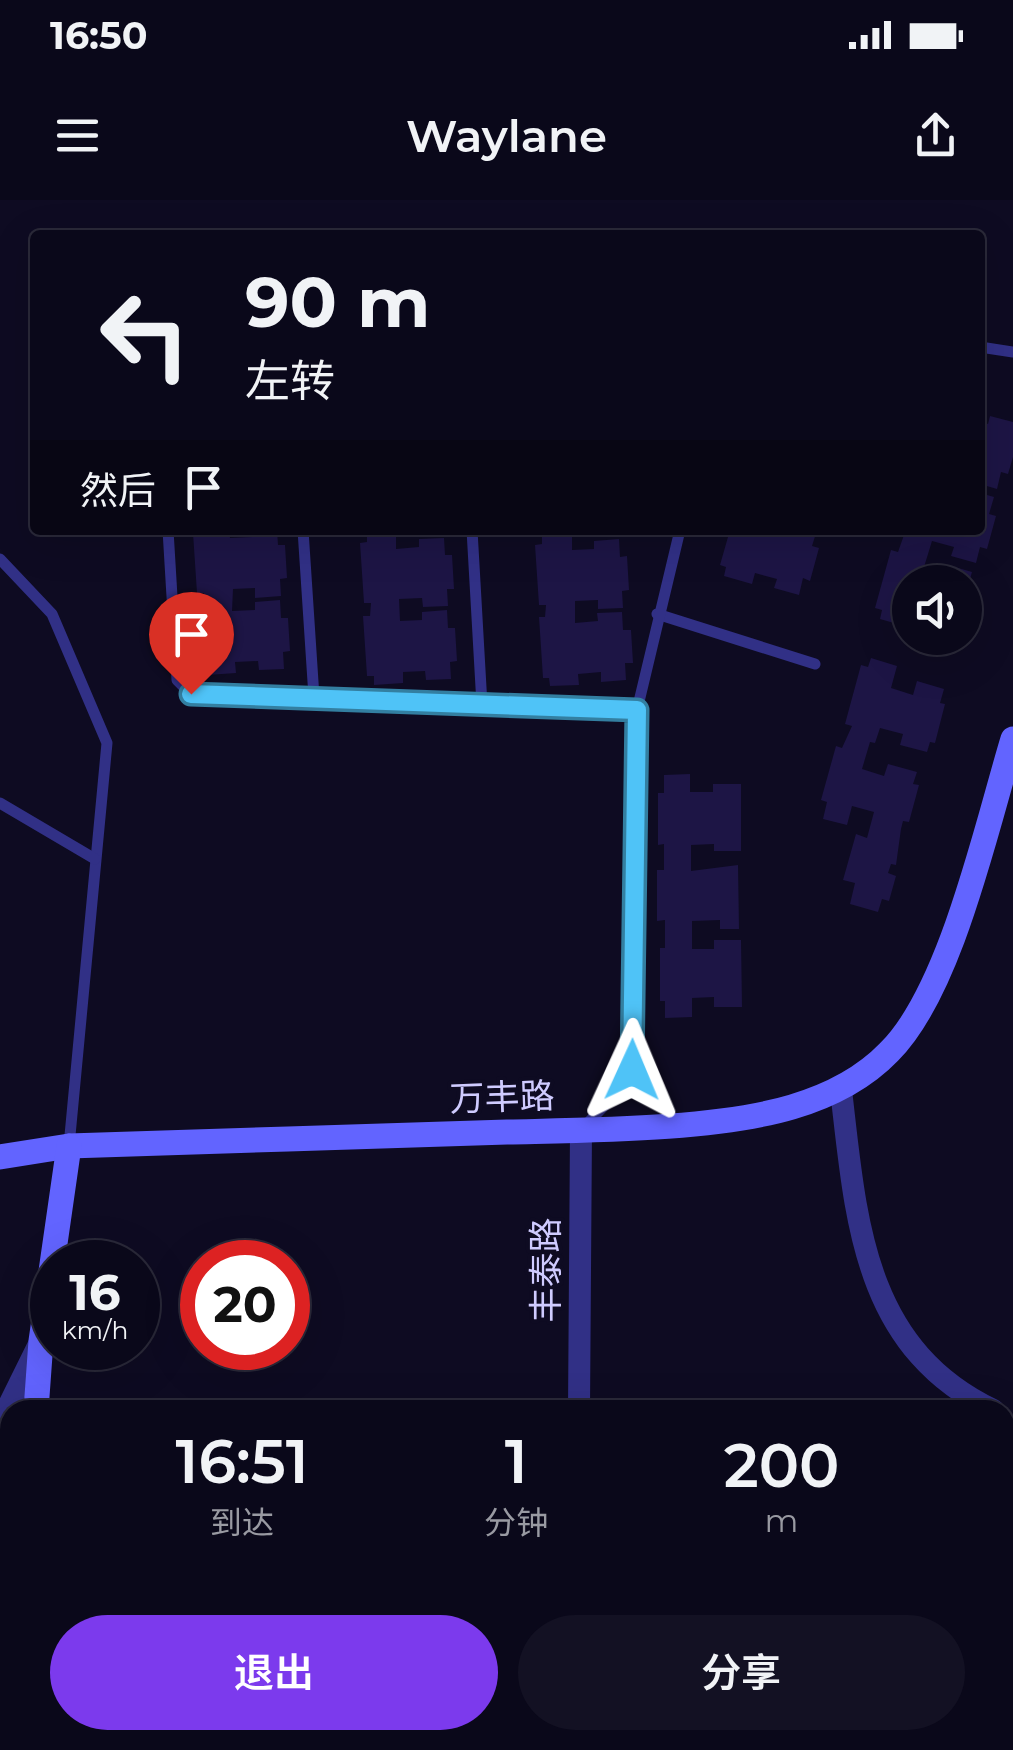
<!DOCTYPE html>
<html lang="zh">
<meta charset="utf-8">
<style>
body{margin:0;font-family:Montserrat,"Noto Sans SC",sans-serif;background:#131123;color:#f1f3f6;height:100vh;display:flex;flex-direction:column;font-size:38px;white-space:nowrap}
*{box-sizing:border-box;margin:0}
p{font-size:32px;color:#999aa2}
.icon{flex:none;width:55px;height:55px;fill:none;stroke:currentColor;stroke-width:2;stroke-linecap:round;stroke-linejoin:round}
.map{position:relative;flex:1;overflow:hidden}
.sheet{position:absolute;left:0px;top:1200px;width:1015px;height:350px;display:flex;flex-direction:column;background:#0a081a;border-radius:30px 30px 0 0;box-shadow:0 10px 40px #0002,0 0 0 2px #2a2939}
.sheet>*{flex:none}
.hud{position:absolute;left:30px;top:30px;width:955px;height:305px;border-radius:10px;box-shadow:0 10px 40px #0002,0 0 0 2px #2a2939;background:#0a081a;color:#f1f3f6;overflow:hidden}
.controls{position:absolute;left:892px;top:365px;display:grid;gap:20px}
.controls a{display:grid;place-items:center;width:90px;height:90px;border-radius:50%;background:#0a081a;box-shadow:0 10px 40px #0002,0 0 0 2px #2a2939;font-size:50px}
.speed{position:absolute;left:30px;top:1040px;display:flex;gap:20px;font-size:50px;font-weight:700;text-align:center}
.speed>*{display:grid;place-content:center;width:130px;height:130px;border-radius:50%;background:#0a081a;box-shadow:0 10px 40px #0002,0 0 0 2px #2a2939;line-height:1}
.speed small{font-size:25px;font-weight:400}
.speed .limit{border:15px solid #d22;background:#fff;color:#111}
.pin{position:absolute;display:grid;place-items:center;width:85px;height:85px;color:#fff;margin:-102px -42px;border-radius:50% 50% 50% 0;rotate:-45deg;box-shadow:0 0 10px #0007}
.pin .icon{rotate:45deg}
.me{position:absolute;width:110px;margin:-55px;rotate:1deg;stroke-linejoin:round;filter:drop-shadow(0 0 8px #0008)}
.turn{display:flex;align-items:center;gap:35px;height:210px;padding:0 50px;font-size:45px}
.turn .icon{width:130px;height:130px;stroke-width:2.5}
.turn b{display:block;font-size:70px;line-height:85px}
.then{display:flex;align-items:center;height:95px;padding:0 50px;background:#0003;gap:20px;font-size:38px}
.eta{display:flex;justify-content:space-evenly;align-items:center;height:170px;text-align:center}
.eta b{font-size:60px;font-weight:600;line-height:70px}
.button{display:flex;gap:20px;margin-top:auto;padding:20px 50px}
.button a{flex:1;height:115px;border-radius:60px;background:#7c3aed;color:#fff;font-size:40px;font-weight:600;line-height:115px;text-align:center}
.button a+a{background:#131123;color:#f1f3f6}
.status{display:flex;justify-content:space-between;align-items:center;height:70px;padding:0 50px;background:#0a081a;direction:ltr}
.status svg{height:28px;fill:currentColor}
header{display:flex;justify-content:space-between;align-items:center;height:130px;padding:0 50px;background:#0a081a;font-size:45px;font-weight:600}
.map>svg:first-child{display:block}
.green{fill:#0d2c2a}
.building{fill:#1d1545}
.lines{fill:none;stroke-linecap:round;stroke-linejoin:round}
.lane{stroke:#313086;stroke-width:11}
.street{stroke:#313086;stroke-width:22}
.secondary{stroke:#6264ff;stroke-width:25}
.route-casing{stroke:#337fa1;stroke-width:25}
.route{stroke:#4fc3f7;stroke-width:18}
.labels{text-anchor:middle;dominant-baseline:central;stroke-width:8;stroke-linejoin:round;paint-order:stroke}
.street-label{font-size:35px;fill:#cfcbff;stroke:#0e0b22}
</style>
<div class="status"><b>16:50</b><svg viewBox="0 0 49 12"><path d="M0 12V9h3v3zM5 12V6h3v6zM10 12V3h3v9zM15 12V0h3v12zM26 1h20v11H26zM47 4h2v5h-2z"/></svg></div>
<header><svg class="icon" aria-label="menu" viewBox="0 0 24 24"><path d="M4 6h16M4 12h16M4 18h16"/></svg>Waylane<svg class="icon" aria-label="share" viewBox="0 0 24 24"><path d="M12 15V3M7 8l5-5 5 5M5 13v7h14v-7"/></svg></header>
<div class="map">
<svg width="1013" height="1550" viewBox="0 0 1013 1550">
<rect width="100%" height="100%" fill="#0e0b22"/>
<!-- green -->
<path class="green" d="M1013 1513V1550H968L976 1540H1005V1517Z"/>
<!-- building -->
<g class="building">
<path d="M990 216 1013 222V257L1008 274 1001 272 997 289 980 284V221L988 224Z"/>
<path d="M980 293 994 297 989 314 996 316 987 349 980 347 976 363 951 356 954 347 932 341 924 367 945 373 948 365 972 372 967 389 974 391 966 420 965 382H910L908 427 880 419 882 410 875 408 891 350 898 352 904 335 898 330H980Z"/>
<path d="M199 330H229L230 338 252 337 251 330H277L278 345H285L287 378 280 379 281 396 255 398V388L233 389 232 411 255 410V402L280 400 281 418H288L290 451 283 452 284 469 259 470 258 461 235 462 236 473 207 475V466H200L196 406 203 405 204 393H197L193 333Z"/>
<path d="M367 330H396V349L419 347V339L444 338 445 355H452L454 389H447L448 406 423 407 422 398 399 399 400 421 422 420V412L447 410 448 428H455L457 461 450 462 451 479 426 480 425 471 403 472V483L374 485V476H367L363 416H370L371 403H364L360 343 367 342Z"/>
<path d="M419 330H445V334L419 335Z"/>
<path d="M542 330H572V350L594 349V341L619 339 620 357 627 356 629 390 622 391 623 408 598 409V400L575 401V423L598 421 597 413 622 412 623 430H631L633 463H625L626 480 601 482V472L578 474 579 485 550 486 549 478H543L539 417H545L546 405H539L535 345 542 344Z"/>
<path d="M594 330H620V335L594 337Z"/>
<path d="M730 330H817L812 346 819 348 810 381 803 378 799 395 774 388 777 379 755 373 752 384 724 376 726 367 720 365Z"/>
<path d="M871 458 897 466 891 488 913 495 917 481 944 489 940 503 945 504 935 543 930 542 927 552 900 545 903 534 880 528 875 543 870 542 862 569 884 576 888 564 917 572 913 584 919 585 909 622 903 621 901 629 896 665 891 664 888 673 896 676 889 701 882 699 878 712 850 704 855 683 843 680 856 634 867 638 874 612 852 606 847 625 823 619 827 602 821 600 836 546 842 548 852 526 845 524 861 465 868 467Z"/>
<path d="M690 574V592H713V584H741V651H714V644L691 645V671L738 665 739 729H720V720L692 721V749H714V740H741L742 807H714V797L692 798V817L665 818V801H660V748H665V720L657 721V670H664V644L658 645V593H664V575Z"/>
</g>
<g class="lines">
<!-- lane -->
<g class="lane">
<path d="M980 147 1013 152"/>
<path d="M168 330 177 480 191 494 637 510"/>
<path d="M303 330 314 497"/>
<path d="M472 330 482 505"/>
<path d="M0 359 52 414 107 543 69 946"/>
<path d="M657 414 815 464"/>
<path d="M0 603 95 659"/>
<path d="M584 927 625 884 633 870 637 510 680 330"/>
</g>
<!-- street -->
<g class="street">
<path d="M841 890C856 1018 862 1147 993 1210"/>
<path d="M579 1210 581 930"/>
<path d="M0 1223 38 1146"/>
<path d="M590 1540 592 1550"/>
</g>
<!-- secondary -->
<g class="secondary">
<path d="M0 957 69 946C215 941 361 937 507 932 589 930 715 930 792 907 829 896 862 880 889 852 951 791 987 624 1013 539"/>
<path d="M36 1210 41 1141 69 946"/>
<path d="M101 1540 104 1550"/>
</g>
</g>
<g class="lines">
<!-- route casing -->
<g class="route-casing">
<path id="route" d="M191 494 637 510 632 870"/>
</g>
<!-- route -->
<use href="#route" class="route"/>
</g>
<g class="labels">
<!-- street labels -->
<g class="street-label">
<text transform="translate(502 897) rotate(-2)">万丰路</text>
<text transform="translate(545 1070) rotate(-90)">丰泰路</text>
</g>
</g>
</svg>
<div class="controls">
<a><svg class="icon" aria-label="sound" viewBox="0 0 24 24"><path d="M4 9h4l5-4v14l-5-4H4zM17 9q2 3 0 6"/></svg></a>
</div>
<div class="speed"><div>16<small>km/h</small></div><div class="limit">20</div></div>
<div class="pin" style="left:191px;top:494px;background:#d93025"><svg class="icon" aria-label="arrive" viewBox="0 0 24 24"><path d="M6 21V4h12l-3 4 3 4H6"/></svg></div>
<svg class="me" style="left:632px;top:870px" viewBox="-20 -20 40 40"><path d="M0-17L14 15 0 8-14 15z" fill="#4fc3f7" stroke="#fff" stroke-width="4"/></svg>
<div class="hud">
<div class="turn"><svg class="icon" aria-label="left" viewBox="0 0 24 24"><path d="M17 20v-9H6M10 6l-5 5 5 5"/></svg><div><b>90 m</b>左转</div></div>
<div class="then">然后<svg class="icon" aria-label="arrive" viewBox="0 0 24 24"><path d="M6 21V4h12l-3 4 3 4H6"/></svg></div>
</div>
<section class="sheet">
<div class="eta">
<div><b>16:51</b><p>到达</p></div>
<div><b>1</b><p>分钟</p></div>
<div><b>200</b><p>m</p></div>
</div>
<div class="button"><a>退出</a><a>分享</a></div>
</section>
</div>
